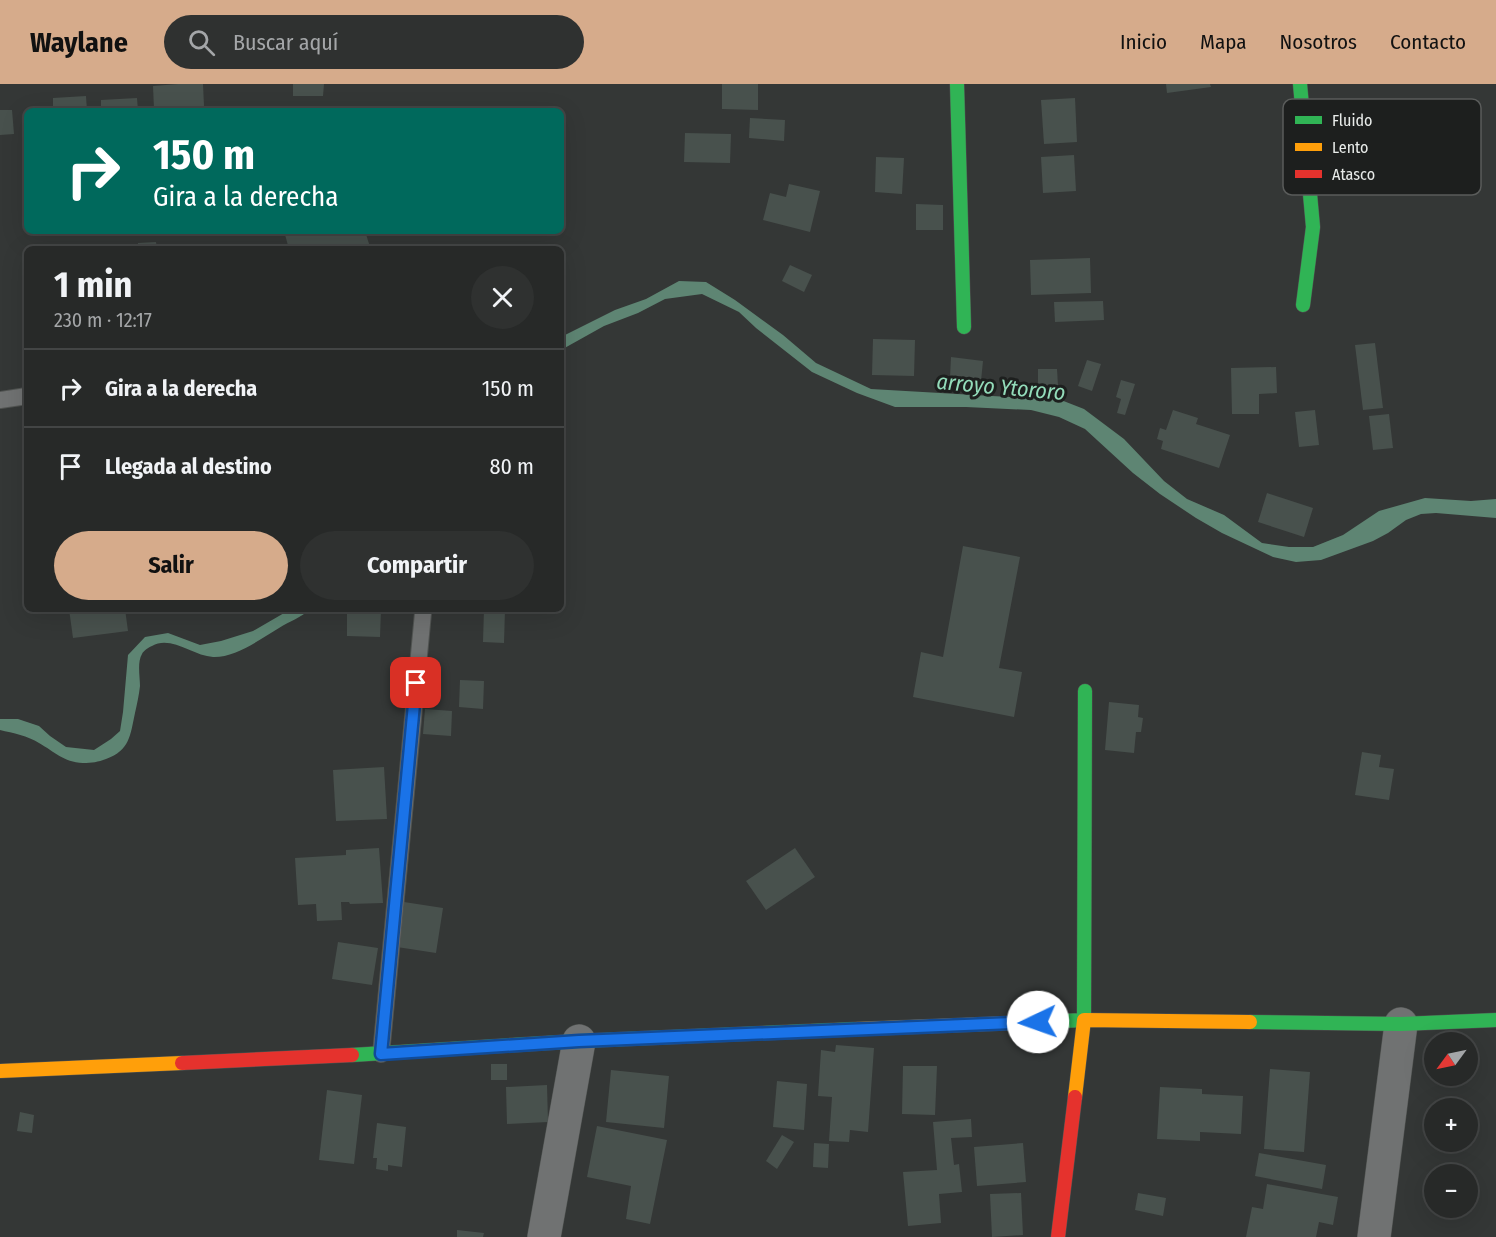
<!DOCTYPE html>
<html lang="es">
<meta charset="utf-8">
<style>
body{margin:0;font-family:"Fira Sans Condensed",sans-serif;background:#2f3130;color:#f1f3f6;height:100vh;display:flex;flex-direction:column;font-size:22px;white-space:nowrap}
*{box-sizing:border-box;margin:0}
p{font-size:20px;color:#a4a6a8}
.icon{flex:none;width:33px;height:33px;fill:none;stroke:currentColor;stroke-width:2;stroke-linecap:round;stroke-linejoin:round}
.map{position:relative;flex:1;overflow:hidden}
.sheet{position:absolute;left:24px;top:162px;width:540px;height:366px;display:flex;flex-direction:column;background:#272928;border-radius:9px;box-shadow:0 6px 24px #0002,0 0 0 2px #434545}
.sheet>*{flex:none}
.banner{position:absolute;left:24px;top:24px;width:540px;height:126px;border-radius:9px;box-shadow:0 6px 24px #0002,0 0 0 2px #434545;background:#00695c;color:#fff;overflow:hidden}
.needle{width:39px;rotate:237deg}
.fabs{position:absolute;left:1424px;top:948px;display:grid;gap:12px}
.fabs a{display:grid;place-items:center;width:54px;height:54px;border-radius:50%;background:#272928;box-shadow:0 6px 24px #0002,0 0 0 2px #434545;font-size:30px}
.pin{position:absolute;display:grid;place-items:center;width:51px;height:51px;color:#fff;margin:-26px;border-radius:12px;box-shadow:0 3px 9px #0006}
.me{position:absolute;width:66px;margin:-33px;rotate:267deg;stroke-linejoin:round;filter:drop-shadow(0 0 4px #0008)}
.turn{display:flex;align-items:center;gap:21px;height:126px;padding:0 30px;font-size:27px}
.turn .icon{width:78px;height:78px;stroke-width:2.5}
.turn b{display:block;font-size:42px;line-height:51px}
.round{display:grid;place-items:center;flex:none;width:63px;height:63px;border-radius:32px;background:#2f3130}
.head{display:flex;align-items:center;justify-content:space-between;height:102px;padding:0 30px}
h1{font-size:36px;font-weight:700;line-height:45px}
.cta{display:flex;gap:12px;margin-top:auto;padding:12px 30px}
.cta a{flex:1;height:69px;border-radius:36px;background:#d6ab8b;color:#111;font-size:24px;font-weight:700;line-height:69px;text-align:center}
.cta a+a{background:#2f3130;color:#f1f3f6}
ul{padding:0;list-style:none}
li{display:flex;align-items:center;gap:18px;height:78px;padding:0 30px;border-top:2px solid #434545}
li div{flex:1}
li b{display:block;font-size:22px}
li em{font-style:normal}
header{display:flex;align-items:center;gap:36px;box-sizing:border-box;height:84px;padding:0 30px;background:#d6ab8b;color:#111}
header strong{font-size:28px}
nav{display:flex;gap:33px;margin-inline-start:auto;font-size:21px}
.search{width:420px;height:54px;background:#2f3130;display:flex;align-items:center;gap:15px;box-sizing:border-box;padding:0 21px;border-radius:33px;color:#a4a6a8;font-size:22px}
.map>svg:first-child{display:block}
.water{fill:#5e8573}
.building{fill:#48514d}
.lines{fill:none;stroke-linecap:round;stroke-linejoin:round}
.lane-casing{stroke:#515452;stroke-width:18}
.street-casing{stroke:#515452;stroke-width:34}
.fast-casing{stroke:#515452;stroke-width:15}
.slow-casing{stroke:#515452;stroke-width:15}
.jam-casing{stroke:#515452;stroke-width:15}
.lane{stroke:#707272;stroke-width:16}
.street{stroke:#707272;stroke-width:33}
.fast{stroke:#30b455;stroke-width:14}
.slow{stroke:#ff9f0a;stroke-width:14}
.jam{stroke:#e5322d;stroke-width:14}
.route-casing{stroke:#114b97;stroke-width:15}
.route{stroke:#1a73e8;stroke-width:10}
.labels{text-anchor:middle;dominant-baseline:central;stroke-width:6;stroke-linejoin:round;paint-order:stroke}
.water-label{font-size:22px;font-style:italic;fill:#93dcba;stroke:#1d1f1e}
.key{fill:#1d1f1e;stroke:#5a5c5b;stroke-width:1.5}
.key-label{font-size:16px;fill:#e8ebe9}
</style>
<header>
<strong>Waylane</strong>
<div class="search"><svg class="icon" aria-label="search" viewBox="0 0 24 24"><circle cx="10" cy="10" r="6"/><path d="M15 15l6 6"/></svg>Buscar aquí</div>
<nav><a>Inicio</a><a>Mapa</a><a>Nosotros</a><a>Contacto</a></nav>
</header>
<div class="map">
<svg width="1496" height="1153" viewBox="0 0 1496 1153">
<rect width="100%" height="100%" fill="#343736"/>
<!-- water -->
<g class="water">
<path d="M679 197 706 198 735 216 783 251 816 279 871 305 1061 316 1084 325 1124 355 1164 397 1187 415 1224 431 1262 459 1289 463H1313L1343 451 1379 427 1425 414 1471 417 1496 415V434L1436 429 1421 430 1406 436 1388 449 1373 457 1321 476 1296 478 1273 473 1222 449 1196 434 1160 410 1133 389 1085 345 1059 333 1031 326 966 323H895L857 309 812 288 756 244 739 228 702 210 665 215 638 229 604 242 561 266V253L615 226 646 215Z"/>
<path d="M291 525H310C301 534 290 537 279 544 261 555 234 574 213 573 193 572 171 551 152 562 149 563 143 567 142 570 137 578 140 593 140 602 139 611 137 620 135 629 130 652 130 666 106 675 98 678 92 679 83 679 63 678 55 668 39 659 28 652 13 649 0 646V635H18L39 642 50 652 66 663 94 666 111 655 120 647 123 628 128 571 145 553 168 549 200 561 221 557 253 547Z"/>
</g>
<!-- building -->
<g class="building">
<path d="M178 0H203L204 22 154 25 153 2Z"/>
<path d="M293 0H324L323 12H293Z"/>
<path d="M722 0H758V26L722 25Z"/>
<path d="M1166 0H1210L1211 3 1167 9Z"/>
<path d="M86 12 87 27H53V14Z"/>
<path d="M137 14 138 27H101V16Z"/>
<path d="M1075 14 1077 58 1044 60 1041 16Z"/>
<path d="M0 26H12L14 50 0 51Z"/>
<path d="M750 34 785 36 784 57 749 54Z"/>
<path d="M685 49 731 50 730 79 684 78Z"/>
<path d="M1074 71 1076 107 1043 109 1041 73Z"/>
<path d="M876 73 904 74 902 110 875 108Z"/>
<path d="M789 100 820 107 810 148 763 136 770 109 786 113Z"/>
<path d="M916 120 943 121V146H916Z"/>
<path d="M284 147H365L370 163 365 165H289Z"/>
<path d="M156 158 157 165H138V159Z"/>
<path d="M1090 174 1091 209 1031 211 1030 176Z"/>
<path d="M790 181 812 191 804 208 782 197Z"/>
<path d="M1103 217 1104 236 1055 238 1054 218Z"/>
<path d="M873 255 915 256 914 292 872 291Z"/>
<path d="M1375 259 1383 324 1363 326 1355 261Z"/>
<path d="M951 273 983 277 981 297 950 294Z"/>
<path d="M1087 276 1101 280 1092 307 1078 302Z"/>
<path d="M1276 283 1277 309 1259 310V330H1232L1231 284Z"/>
<path d="M1038 285H1057L1058 302H1038Z"/>
<path d="M1121 296 1135 300 1125 331 1117 329 1121 315 1116 313Z"/>
<path d="M1173 326 1198 334 1196 340 1230 351 1219 384 1161 365 1163 357 1157 355 1160 344 1166 346Z"/>
<path d="M1315 326 1319 361 1299 363 1295 328Z"/>
<path d="M1389 330 1393 364 1373 366 1369 332Z"/>
<path d="M1267 409 1313 424 1304 453 1258 438Z"/>
<path d="M963 462 1020 473 999 584 1022 588 1014 633 913 613 921 568 943 573Z"/>
<path d="M69 525H125L128 547 73 554Z"/>
<path d="M347 525H381L380 553 347 552Z"/>
<path d="M484 525H505L504 559 483 558Z"/>
<path d="M460 596 484 597 483 625 459 623Z"/>
<path d="M1109 618 1139 621 1138 633 1143 634 1141 648H1136L1134 669 1105 666Z"/>
<path d="M425 625 452 627 451 652 423 650Z"/>
<path d="M1362 668 1381 671 1379 683 1394 685 1389 716 1355 711Z"/>
<path d="M384 683 387 735 336 737 333 686Z"/>
<path d="M379 764 383 819 350 820 349 818H341L342 836 317 837 316 820 298 821 295 774 346 771V766Z"/>
<path d="M795 764 815 793 766 826 746 797Z"/>
<path d="M404 818 443 824 436 869 397 863Z"/>
<path d="M338 858 378 864 372 901 332 895Z"/>
<path d="M836 961 874 964 868 1048 850 1046 849 1058 829 1057 832 1013 818 1012 821 966 835 968Z"/>
<rect x="491" y="980" width="16" height="16"/>
<path d="M903 982H937L935 1031 902 1030Z"/>
<path d="M1270 985 1310 988 1304 1068 1264 1065Z"/>
<path d="M611 986 669 992 664 1044 606 1038Z"/>
<path d="M777 997 807 1000 804 1046 773 1043Z"/>
<path d="M547 1001 548 1038 507 1040 506 1003Z"/>
<path d="M1160 1003 1202 1005V1010L1243 1012 1241 1050 1200 1048V1057L1157 1055Z"/>
<path d="M327 1006 362 1011 354 1080 319 1076Z"/>
<path d="M20 1028 34 1031 32 1049 17 1047Z"/>
<path d="M971 1035 972 1053 951 1054 954 1081 959 1080 962 1108 939 1110 941 1139 908 1142 903 1088 937 1086 933 1038Z"/>
<path d="M377 1039 406 1043 402 1083 388 1081V1087L376 1085 377 1074H373Z"/>
<path d="M597 1042 667 1056 650 1140 626 1135 631 1102 587 1093Z"/>
<path d="M782 1051 794 1058 777 1085 766 1077Z"/>
<path d="M814 1059 829 1060 828 1084 813 1083Z"/>
<path d="M1023 1059 1026 1098 977 1102 974 1063Z"/>
<path d="M1259 1069 1326 1081 1322 1105 1255 1092Z"/>
<path d="M1267 1100 1338 1113 1333 1141 1319 1138 1316 1153H1246L1252 1123 1263 1125Z"/>
<path d="M1021 1109 1023 1151 992 1153 990 1110Z"/>
<path d="M1138 1109 1166 1114 1163 1132 1135 1126Z"/>
<path d="M457 1146 484 1149 483 1153H457Z"/>
</g>
<g class="lines">
<!-- lane casing -->
<g class="lane-casing">
<g id="lane">
<path d="M0 316 27 312"/>
<path d="M381 970 423 529"/>
</g>
</g>
<!-- street casing -->
<g class="street-casing">
<g id="street">
<path d="M544 1153 579 957"/>
<path d="M1374 1153 1401 940"/>
</g>
</g>
<!-- fast casing -->
<g class="fast-casing">
<g id="fast">
<path d="M957 0 964 243"/>
<path d="M1300 0 1313 143 1303 221"/>
<path d="M1040 938 1084 936 1085 607"/>
<path d="M1250 938 1401 940 1496 936"/>
<path d="M352 971 579 957 858 945"/>
</g>
</g>
<!-- slow casing -->
<g class="slow-casing">
<g id="slow">
<path d="M858 945 1040 938"/>
<path d="M0 987 182 979"/>
<path d="M1075 1013 1084 936 1250 938"/>
</g>
</g>
<!-- jam casing -->
<g class="jam-casing">
<g id="jam">
<path d="M182 979 352 971"/>
<path d="M1058 1153 1075 1013"/>
</g>
</g>
<!-- lane -->
<use href="#lane" class="lane"/>
<!-- street -->
<use href="#street" class="street"/>
<!-- fast -->
<use href="#fast" class="fast"/>
<!-- slow -->
<use href="#slow" class="slow"/>
<!-- jam -->
<use href="#jam" class="jam"/>
</g>
<g class="lines">
<!-- route casing -->
<g class="route-casing">
<path id="route" d="M416 599 381 970 579 957 1038 938"/>
</g>
<!-- route -->
<use href="#route" class="route"/>
</g>
<g class="labels">
<!-- water labels -->
<g class="water-label">
<text transform="translate(1001 303) rotate(5)">arroyo Ytororo</text>
</g>
</g>
<!-- legend -->
<rect x="1283" y="15" width="198" height="96" rx="9" class="key"/>
<rect x="1295" y="32" width="27" height="8" fill="#30b455"/>
<rect x="1295" y="59" width="27" height="8" fill="#ff9f0a"/>
<rect x="1295" y="86" width="27" height="8" fill="#e5322d"/>
<g class="key-label">
<text x="1332" y="42">Fluido</text>
<text x="1332" y="69">Lento</text>
<text x="1332" y="96">Atasco</text>
</g>
</svg>
<div class="fabs">
<a><svg class="needle" viewBox="-14 -14 28 28"><path d="M0-13l5 13h-10z" fill="#e53935"/><path d="M0 13l5-13h-10z" fill="#a4a6a8"/></svg></a>
<a>+</a>
<a>−</a>
</div>
<div class="pin" style="left:416px;top:599px;background:#d93025"><svg class="icon" aria-label="arrive" viewBox="0 0 24 24"><path d="M6 21V4h12l-3 4 3 4H6"/></svg></div>
<svg class="me" style="left:1038px;top:938px" viewBox="-20 -20 40 40"><circle r="19" fill="#fff"/><path d="M0-13L10 11 0 6-10 11z" fill="#1a73e8"/></svg>
<div class="banner">
<div class="turn"><svg class="icon" aria-label="right" viewBox="0 0 24 24"><path d="M7 20v-9h11M14 6l5 5-5 5"/></svg><div><b>150 m</b>Gira a la derecha</div></div>
</div>
<section class="sheet">
<div class="head"><div><h1>1 min</h1><p>230 m · 12:17</p></div><a class="round"><svg class="icon" aria-label="close" viewBox="0 0 24 24"><path d="M6 6l12 12M18 6L6 18"/></svg></a></div>
<ul>
<li><svg class="icon" aria-label="right" viewBox="0 0 24 24"><path d="M7 20v-9h11M14 6l5 5-5 5"/></svg><div><b>Gira a la derecha</b></div><em>150 m</em></li>
<li><svg class="icon" aria-label="arrive" viewBox="0 0 24 24"><path d="M6 21V4h12l-3 4 3 4H6"/></svg><div><b>Llegada al destino</b></div><em>80 m</em></li>
</ul>
<div class="cta"><a>Salir</a><a>Compartir</a></div>
</section>
</div>
